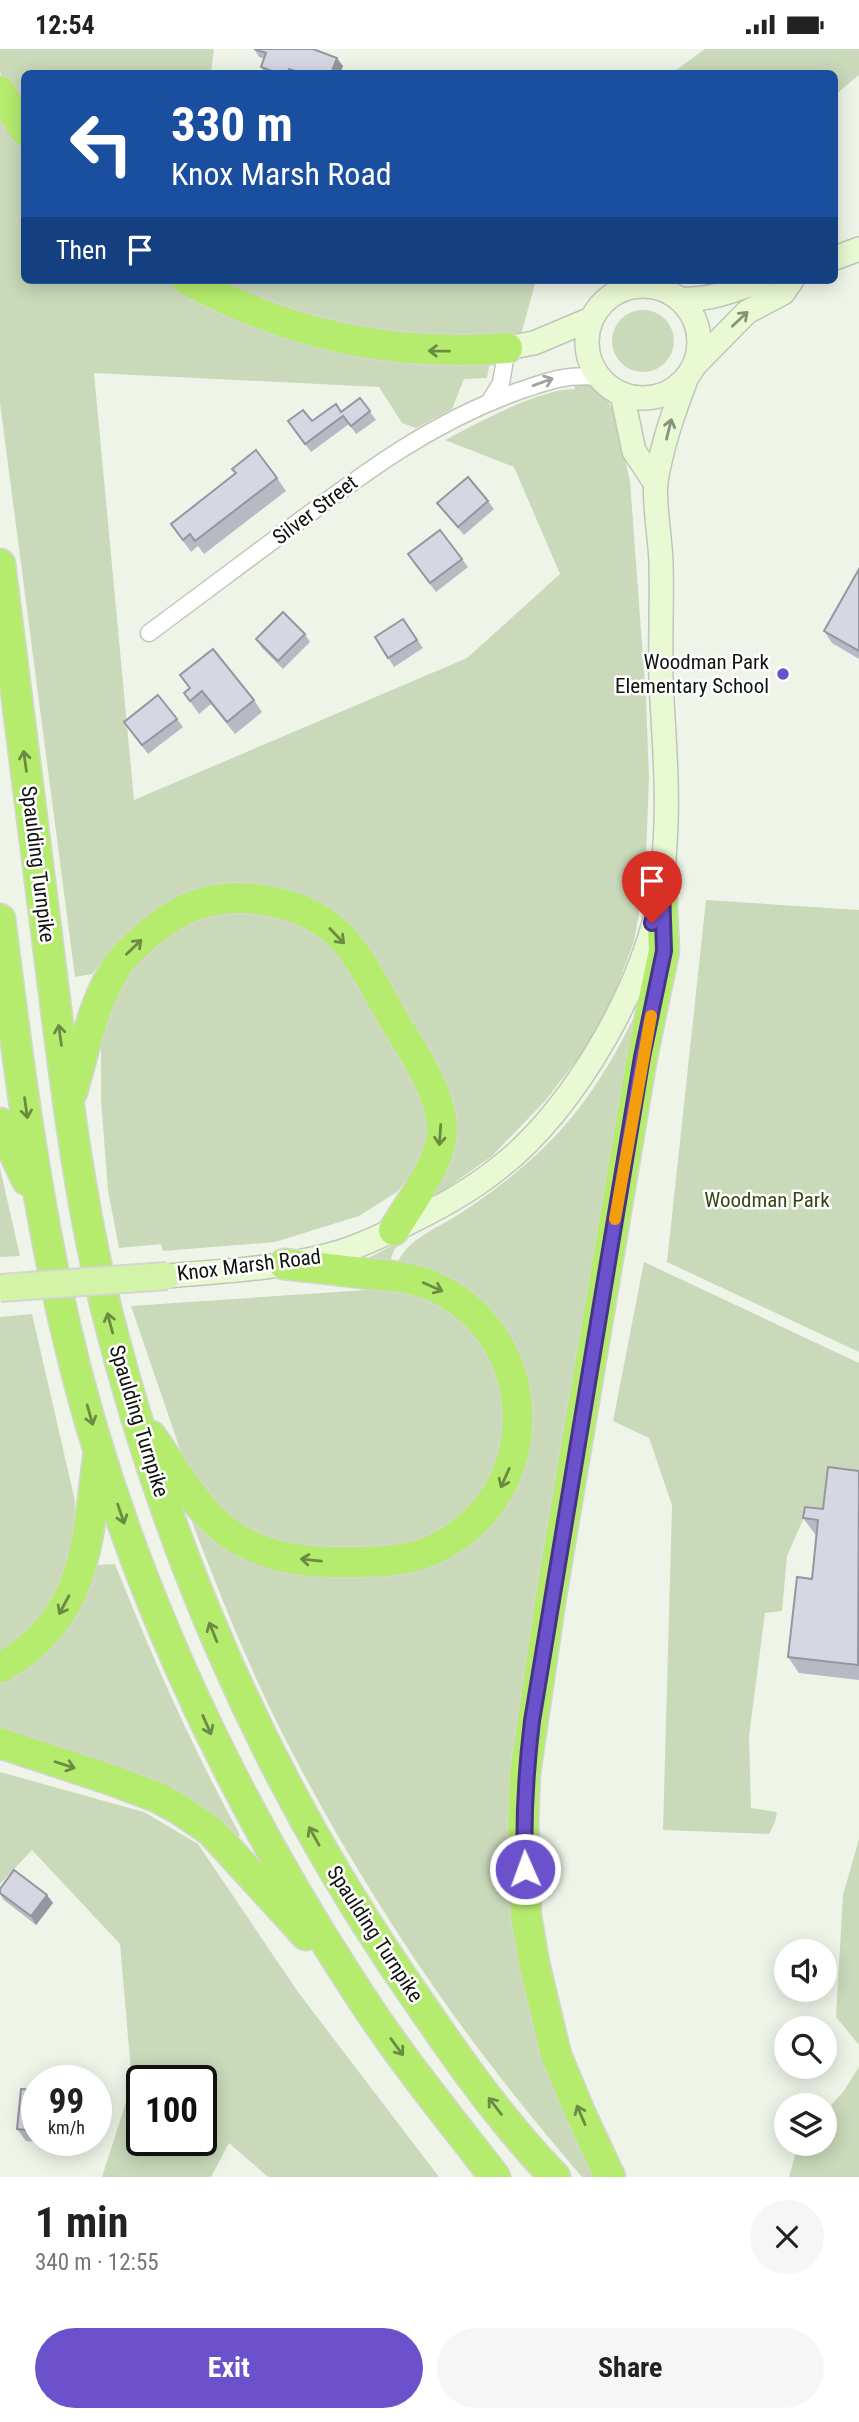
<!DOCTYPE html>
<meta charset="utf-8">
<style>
body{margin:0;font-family:"Roboto Condensed",sans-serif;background:#f6f6f6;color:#222;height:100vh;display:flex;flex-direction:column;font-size:26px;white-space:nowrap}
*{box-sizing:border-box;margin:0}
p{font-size:23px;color:#767676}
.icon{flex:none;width:38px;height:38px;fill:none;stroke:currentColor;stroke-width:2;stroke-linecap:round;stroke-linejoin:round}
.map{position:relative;height:2128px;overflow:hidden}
.side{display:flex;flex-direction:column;background:#fff;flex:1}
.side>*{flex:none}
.hud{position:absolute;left:21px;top:21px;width:817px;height:214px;border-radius:10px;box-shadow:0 4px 18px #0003;background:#1a4fa0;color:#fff;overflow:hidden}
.controls{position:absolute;left:774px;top:1890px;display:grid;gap:14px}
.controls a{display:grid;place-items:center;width:63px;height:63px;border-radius:50%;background:#fff;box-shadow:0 4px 18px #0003;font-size:35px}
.speed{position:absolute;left:21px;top:2016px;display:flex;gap:14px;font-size:35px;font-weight:700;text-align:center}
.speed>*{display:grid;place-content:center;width:91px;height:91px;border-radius:50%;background:#fff;box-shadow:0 4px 18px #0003;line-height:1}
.speed small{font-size:18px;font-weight:400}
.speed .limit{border:4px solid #111;border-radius:10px;background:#fff;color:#111}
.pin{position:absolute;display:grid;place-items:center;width:60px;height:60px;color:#fff;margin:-72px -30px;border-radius:50% 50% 50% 0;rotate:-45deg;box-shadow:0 0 7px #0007}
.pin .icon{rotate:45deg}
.me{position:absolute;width:77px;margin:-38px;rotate:358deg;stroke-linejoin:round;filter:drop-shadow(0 0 5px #0008)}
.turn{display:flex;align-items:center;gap:24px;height:147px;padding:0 35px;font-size:32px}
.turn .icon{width:91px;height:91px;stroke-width:2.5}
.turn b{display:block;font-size:49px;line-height:60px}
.then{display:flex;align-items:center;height:66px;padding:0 35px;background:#0003;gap:14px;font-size:26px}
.round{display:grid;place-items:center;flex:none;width:74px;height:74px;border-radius:37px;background:#f6f6f6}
.summary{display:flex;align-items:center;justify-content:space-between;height:119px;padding:0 35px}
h1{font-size:42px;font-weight:700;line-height:52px}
.primary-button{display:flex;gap:14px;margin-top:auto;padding:14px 35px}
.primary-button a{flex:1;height:80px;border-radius:42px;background:#6b52cc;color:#fff;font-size:28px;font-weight:700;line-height:80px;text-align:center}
.primary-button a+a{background:#f6f6f6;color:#222}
.status{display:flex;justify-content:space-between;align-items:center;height:49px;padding:0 35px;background:#fff;direction:ltr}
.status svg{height:19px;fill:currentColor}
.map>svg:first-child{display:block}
.green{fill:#cad9ba;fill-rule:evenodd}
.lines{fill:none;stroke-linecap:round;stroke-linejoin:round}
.street-casing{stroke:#c0c6b9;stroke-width:19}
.secondary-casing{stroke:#c0c6b9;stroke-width:26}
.highway-casing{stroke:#d4d5d4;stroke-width:33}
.street{stroke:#fff;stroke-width:16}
.secondary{stroke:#e9f9d3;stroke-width:23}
.highway{stroke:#b6ec6d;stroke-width:30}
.primary-bridge-casing{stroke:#d4d5d4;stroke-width:30;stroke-linecap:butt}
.primary-bridge{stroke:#d3f4a7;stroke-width:26}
.wall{fill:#b9b9c4}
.shaded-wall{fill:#9696a0}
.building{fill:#d7d7e4;stroke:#9696a0;stroke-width:2}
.oneway{stroke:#87927a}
.oneway2{stroke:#6b8a42}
.oneway3{stroke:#9fa19f}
.route-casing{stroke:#463585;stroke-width:18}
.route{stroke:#6b52cc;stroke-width:12}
.slow{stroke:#f59e0b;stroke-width:12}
.poi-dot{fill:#6b52cc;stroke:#fff;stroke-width:2.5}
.labels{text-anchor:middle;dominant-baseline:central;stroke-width:5;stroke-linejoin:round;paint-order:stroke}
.street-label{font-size:21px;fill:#10130e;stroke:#fff}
.poi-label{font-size:21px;fill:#10130e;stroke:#fff;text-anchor:end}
.park-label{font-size:21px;fill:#32480f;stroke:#fff}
</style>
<div class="status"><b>12:54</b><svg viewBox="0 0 49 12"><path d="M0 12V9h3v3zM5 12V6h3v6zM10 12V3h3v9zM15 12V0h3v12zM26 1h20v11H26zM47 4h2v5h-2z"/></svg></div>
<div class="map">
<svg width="859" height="2128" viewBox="0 0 859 2128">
<rect width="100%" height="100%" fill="#eef5e8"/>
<!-- green -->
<g class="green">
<path d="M0 0H214L211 24H24V64L0 23Z"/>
<path d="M705 0H859V26L835 46V24H672Z"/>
<path d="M0 62 24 98V231H169L187 242 490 313 487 329 464 330 452 360 416 379 402 374 379 338 94 324 134 751 467 609 560 525 514 418 445 391C478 374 538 340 575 340L574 333 591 336 604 344 615 366 630 432 646 649 649 729 645 831 634 892 616 941 595 987 546 1051 492 1107 433 1149 428 1147 452 1094 321 858 150 866 118 893 92 925 75 928 0 354Z"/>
<path d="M217 231H536L521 286 403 285 313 268Z"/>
<circle cx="643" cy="292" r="31"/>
<path d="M706 851 859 861V1303L667 1213Z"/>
<path d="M237 858 298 872 338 902 425 1048 428 1077 426 1092 415 1120 397 1143 359 1167 275 1193 163 1202 161 1195 119 1199 108 1142 101 1051V986L119 931 178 874Z"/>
<path d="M644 965 513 1787 594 2128H582C536 2074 491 2019 450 1961 393 1881 337 1790 292 1703 253 1629 222 1551 192 1473L202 1471 308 1521 488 1474 521 1319 396 1218C404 1190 441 1178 464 1162 547 1106 590 1058 634 968Z"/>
<path d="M0 1119 20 1207 0 1208Z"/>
<path d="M403 1191 394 1201 388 1218 366 1210Z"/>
<path d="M644 1213 859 1314V1419L857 1436 835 1476 805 1466 787 1507 782 1562 765 1564 749 1687 751 1759 777 1763 775 1773 769 1785 663 1781 672 1456 649 1389 613 1372Z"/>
<path d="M410 1238 469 1273 504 1333 503 1405 475 1453 430 1488 394 1501 278 1496 226 1468 184 1412 131 1257Z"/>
<path d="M32 1265 75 1452 74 1492 65 1531 45 1569 0 1605V1268Z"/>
<path d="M115 1515C152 1608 192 1698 240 1786L235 1790C219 1768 201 1753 177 1741L0 1679V1629L95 1516Z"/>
<path d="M0 1723 144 1763 198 1795 298 1943 439 2128H268L229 2094 211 2128H102L132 2034 120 1895 32 1801 0 1835ZM142 2032H201V2091H142Z"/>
<path d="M859 1790V1996L836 1968 843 1846Z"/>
<path d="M859 2018V2128H789L798 2095H824V2064L843 2043Z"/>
</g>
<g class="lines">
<!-- street casing -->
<g class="street-casing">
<g id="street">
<path d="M490 352 501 334 507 299"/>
<path d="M149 584C195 550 240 516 286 482 360 427 428 375 516 343 548 332 564 325 599 328"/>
</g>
</g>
<!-- secondary casing -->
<g class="secondary-casing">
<g id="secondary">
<path d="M835 209 859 200"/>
<circle cx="643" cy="293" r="56"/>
<path d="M680 250C709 252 735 241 763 231"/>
<path d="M507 299 534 294 591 270"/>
<path d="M694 317 747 263 783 244 792 231"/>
<path d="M622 345 634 402 656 435"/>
<path d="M167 1227C221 1222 276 1220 329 1206 354 1200 378 1188 402 1177 437 1160 469 1143 500 1118 575 1060 649 930 662 836 664 816 665 795 666 775 668 727 663 679 661 631 660 592 662 554 661 516 661 492 653 453 656 432 662 396 674 361 687 328"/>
</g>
</g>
<!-- highway casing -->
<g class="highway-casing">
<g id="highway">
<path d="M0 42 24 81"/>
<path d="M187 231C291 286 389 308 507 299"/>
<path d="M0 515C15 639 32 763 47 888 63 1014 77 1143 108 1267 166 1496 260 1716 391 1912 442 1987 492 2063 555 2128"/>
<path d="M0 870C17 1005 34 1140 64 1272 118 1510 223 1736 355 1939 397 2005 447 2066 495 2128"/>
<path d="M72 1043C85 999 93 952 119 914 124 907 131 901 137 895 152 881 166 870 184 861 229 839 298 849 335 882 359 904 375 938 391 966 410 999 438 1036 442 1076 445 1109 411 1152 394 1181"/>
<path d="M0 1074 27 1131"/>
<path d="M151 1387C173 1418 193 1454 222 1479 254 1505 296 1513 336 1513 374 1513 410 1515 444 1495 548 1437 540 1282 430 1236 407 1227 386 1227 362 1224 336 1221 310 1218 284 1215"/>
<path d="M0 1619C86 1571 87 1496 98 1409"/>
<path d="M0 1694 112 1731 157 1748 179 1760 211 1782 306 1886"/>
<path d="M610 2128 581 2066 556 2006 534 1914 526 1867 523 1774 525 1724 551 1547 642 1008 664 902 661 837"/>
</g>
</g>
<!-- street -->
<use href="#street" class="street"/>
<!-- secondary -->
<use href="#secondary" class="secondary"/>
<!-- highway -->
<use href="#highway" class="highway"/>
<!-- primary-bridge casing -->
<g class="primary-bridge-casing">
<path id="primary-bridge" d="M0 1239 167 1227"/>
</g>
<!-- primary-bridge -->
<use href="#primary-bridge" class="primary-bridge"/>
</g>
<!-- wall -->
<g class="wall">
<path d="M254 0 318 2 343 17 340 24H265L261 18 264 10 259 8Z"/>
<path d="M360 349 376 371 356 385 349 375 311 403 288 372H312L341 363Z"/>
<path d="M277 429 286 442 204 505 198 497 191 503 171 475Z"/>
<path d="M488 452 494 460 464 486 437 454Z"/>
<path d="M440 481 468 518 436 543 414 514Z"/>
<path d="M859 520V610L832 594 824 582Z"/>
<path d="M403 570 423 599 394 618 375 588Z"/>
<path d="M305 585 310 593 283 620 262 599 256 590Z"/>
<path d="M180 626 254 651 262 663 235 685 211 655 199 665 184 644 190 639Z"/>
<path d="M177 670 183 678 148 705 124 673Z"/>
<path d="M859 1422V1631L799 1624 788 1608 812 1530 817 1486 815 1485 803 1469 823 1460Z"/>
<path d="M0 1840 47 1846 53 1854 36 1876 4 1851 0 1845Z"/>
<path d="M37 2041V2091H56V2095L26 2092 17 2080Z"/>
</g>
<!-- shaded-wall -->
<g class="shaded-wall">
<path d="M337 9 343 17 340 24H331Z"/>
<path d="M47 1846 53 1854 36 1876 31 1867Z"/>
</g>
<!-- building -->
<g class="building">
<path d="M254 0H313L337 9 331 24H301L289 20 287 24H277L261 18 266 4Z"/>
<path d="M360 349 370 362 351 377 343 367 305 395 288 372 303 361 312 372 336 355 341 363Z"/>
<path d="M256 401 277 429 195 492 190 485 183 491 171 475 236 424 232 420Z"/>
<path d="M468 428 488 452 458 478 437 454Z"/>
<path d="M440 481 462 510 430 534 408 505Z"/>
<path d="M859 520V602L824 582Z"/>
<path d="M283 563 305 585 278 612 256 590Z"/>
<path d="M403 570 417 591 388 609 375 588Z"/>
<path d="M213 600 254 651 227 673 202 642 190 652 184 644 190 639 180 626Z"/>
<path d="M158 646 177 670 142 696 124 673Z"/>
<path d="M828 1418 859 1422 858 1616 788 1608 797 1528 812 1530 818 1471 803 1469 805 1458 823 1460Z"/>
<path d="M14 1821 47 1846 31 1867 0 1844V1840Z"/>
<path d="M48 2025 73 2028V2032H48Z"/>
<path d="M21 2040 37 2041V2082L17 2080Z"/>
</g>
<!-- one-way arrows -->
<defs><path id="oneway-shaft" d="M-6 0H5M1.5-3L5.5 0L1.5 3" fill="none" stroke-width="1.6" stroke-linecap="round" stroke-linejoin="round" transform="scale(1.75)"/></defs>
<g class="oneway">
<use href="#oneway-shaft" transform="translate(740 270) rotate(-43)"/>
<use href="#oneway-shaft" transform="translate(669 380) rotate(-76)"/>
</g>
<g class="oneway2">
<use href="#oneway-shaft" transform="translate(439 302) rotate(-179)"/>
<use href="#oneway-shaft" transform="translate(25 712) rotate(-98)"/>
<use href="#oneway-shaft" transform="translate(337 887) rotate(46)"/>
<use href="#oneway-shaft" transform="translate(134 898) rotate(-44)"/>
<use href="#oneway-shaft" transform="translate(60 986) rotate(-98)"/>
<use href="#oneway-shaft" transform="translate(26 1059) rotate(82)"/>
<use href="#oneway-shaft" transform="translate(440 1086) rotate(94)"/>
<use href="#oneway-shaft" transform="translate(433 1238) rotate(24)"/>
<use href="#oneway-shaft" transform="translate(110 1274) rotate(-105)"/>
<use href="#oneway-shaft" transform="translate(90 1366) rotate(74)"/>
<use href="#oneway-shaft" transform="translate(505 1429) rotate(114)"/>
<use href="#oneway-shaft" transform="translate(121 1465) rotate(71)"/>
<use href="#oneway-shaft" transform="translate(311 1511) rotate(-174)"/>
<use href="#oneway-shaft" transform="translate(64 1556) rotate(118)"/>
<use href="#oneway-shaft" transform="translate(213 1583) rotate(-112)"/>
<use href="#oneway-shaft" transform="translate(207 1676) rotate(66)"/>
<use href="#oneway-shaft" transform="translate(65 1716) rotate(18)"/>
<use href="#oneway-shaft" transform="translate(314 1787) rotate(-119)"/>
<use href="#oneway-shaft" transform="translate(397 1998) rotate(54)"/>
<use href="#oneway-shaft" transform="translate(495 2057) rotate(-128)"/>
<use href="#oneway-shaft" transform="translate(581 2066) rotate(-113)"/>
</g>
<use class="oneway3" href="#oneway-shaft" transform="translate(543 333) rotate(-20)"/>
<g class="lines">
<!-- route casing -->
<g class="route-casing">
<path id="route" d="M525 1820C523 1770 526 1722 532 1672L642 1008 664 902 662 838 652 874"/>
</g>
<!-- route -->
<use href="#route" class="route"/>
<!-- slow -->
<path class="slow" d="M615 1170 651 967"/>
</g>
<!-- markers -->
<circle class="poi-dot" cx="783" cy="625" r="7"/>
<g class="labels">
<!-- street labels -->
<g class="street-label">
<text transform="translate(315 461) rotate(-37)">Silver Street</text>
<text transform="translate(38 815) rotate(83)">Spaulding Turnpike</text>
<text transform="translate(249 1216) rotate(-7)">Knox Marsh Road</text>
<text transform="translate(139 1372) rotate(73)">Spaulding Turnpike</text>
<text transform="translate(375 1885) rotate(57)">Spaulding Turnpike</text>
</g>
<!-- poi labels -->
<g class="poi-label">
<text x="769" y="613">Woodman Park<tspan x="769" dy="24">Elementary School</tspan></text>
</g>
<!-- park labels -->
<g class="park-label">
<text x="767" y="1151">Woodman Park</text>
</g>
</g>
</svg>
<div class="controls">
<a><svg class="icon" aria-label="sound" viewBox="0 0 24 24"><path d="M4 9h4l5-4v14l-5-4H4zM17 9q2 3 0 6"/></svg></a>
<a><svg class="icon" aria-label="search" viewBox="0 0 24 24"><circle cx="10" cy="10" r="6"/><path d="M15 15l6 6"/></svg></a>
<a><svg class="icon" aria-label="layers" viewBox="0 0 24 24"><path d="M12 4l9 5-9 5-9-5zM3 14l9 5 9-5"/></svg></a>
</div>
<div class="speed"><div>99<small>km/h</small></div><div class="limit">100</div></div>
<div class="pin" style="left:652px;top:874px;background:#d93025"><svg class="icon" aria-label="arrive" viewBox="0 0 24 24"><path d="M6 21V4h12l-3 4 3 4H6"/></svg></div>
<svg class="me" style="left:525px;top:1820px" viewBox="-20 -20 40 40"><circle r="17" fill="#6b52cc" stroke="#fff" stroke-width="3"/><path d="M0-11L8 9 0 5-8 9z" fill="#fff"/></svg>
<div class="hud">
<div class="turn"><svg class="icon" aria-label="left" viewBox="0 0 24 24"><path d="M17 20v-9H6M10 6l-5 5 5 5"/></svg><div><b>330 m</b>Knox Marsh Road</div></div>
<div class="then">Then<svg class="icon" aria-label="arrive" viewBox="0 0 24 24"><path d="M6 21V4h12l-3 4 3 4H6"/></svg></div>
</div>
</div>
<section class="side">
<div class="summary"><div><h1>1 min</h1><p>340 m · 12:55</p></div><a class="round"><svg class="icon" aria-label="close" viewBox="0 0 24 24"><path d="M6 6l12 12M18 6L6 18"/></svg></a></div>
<div class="primary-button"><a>Exit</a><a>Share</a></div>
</section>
